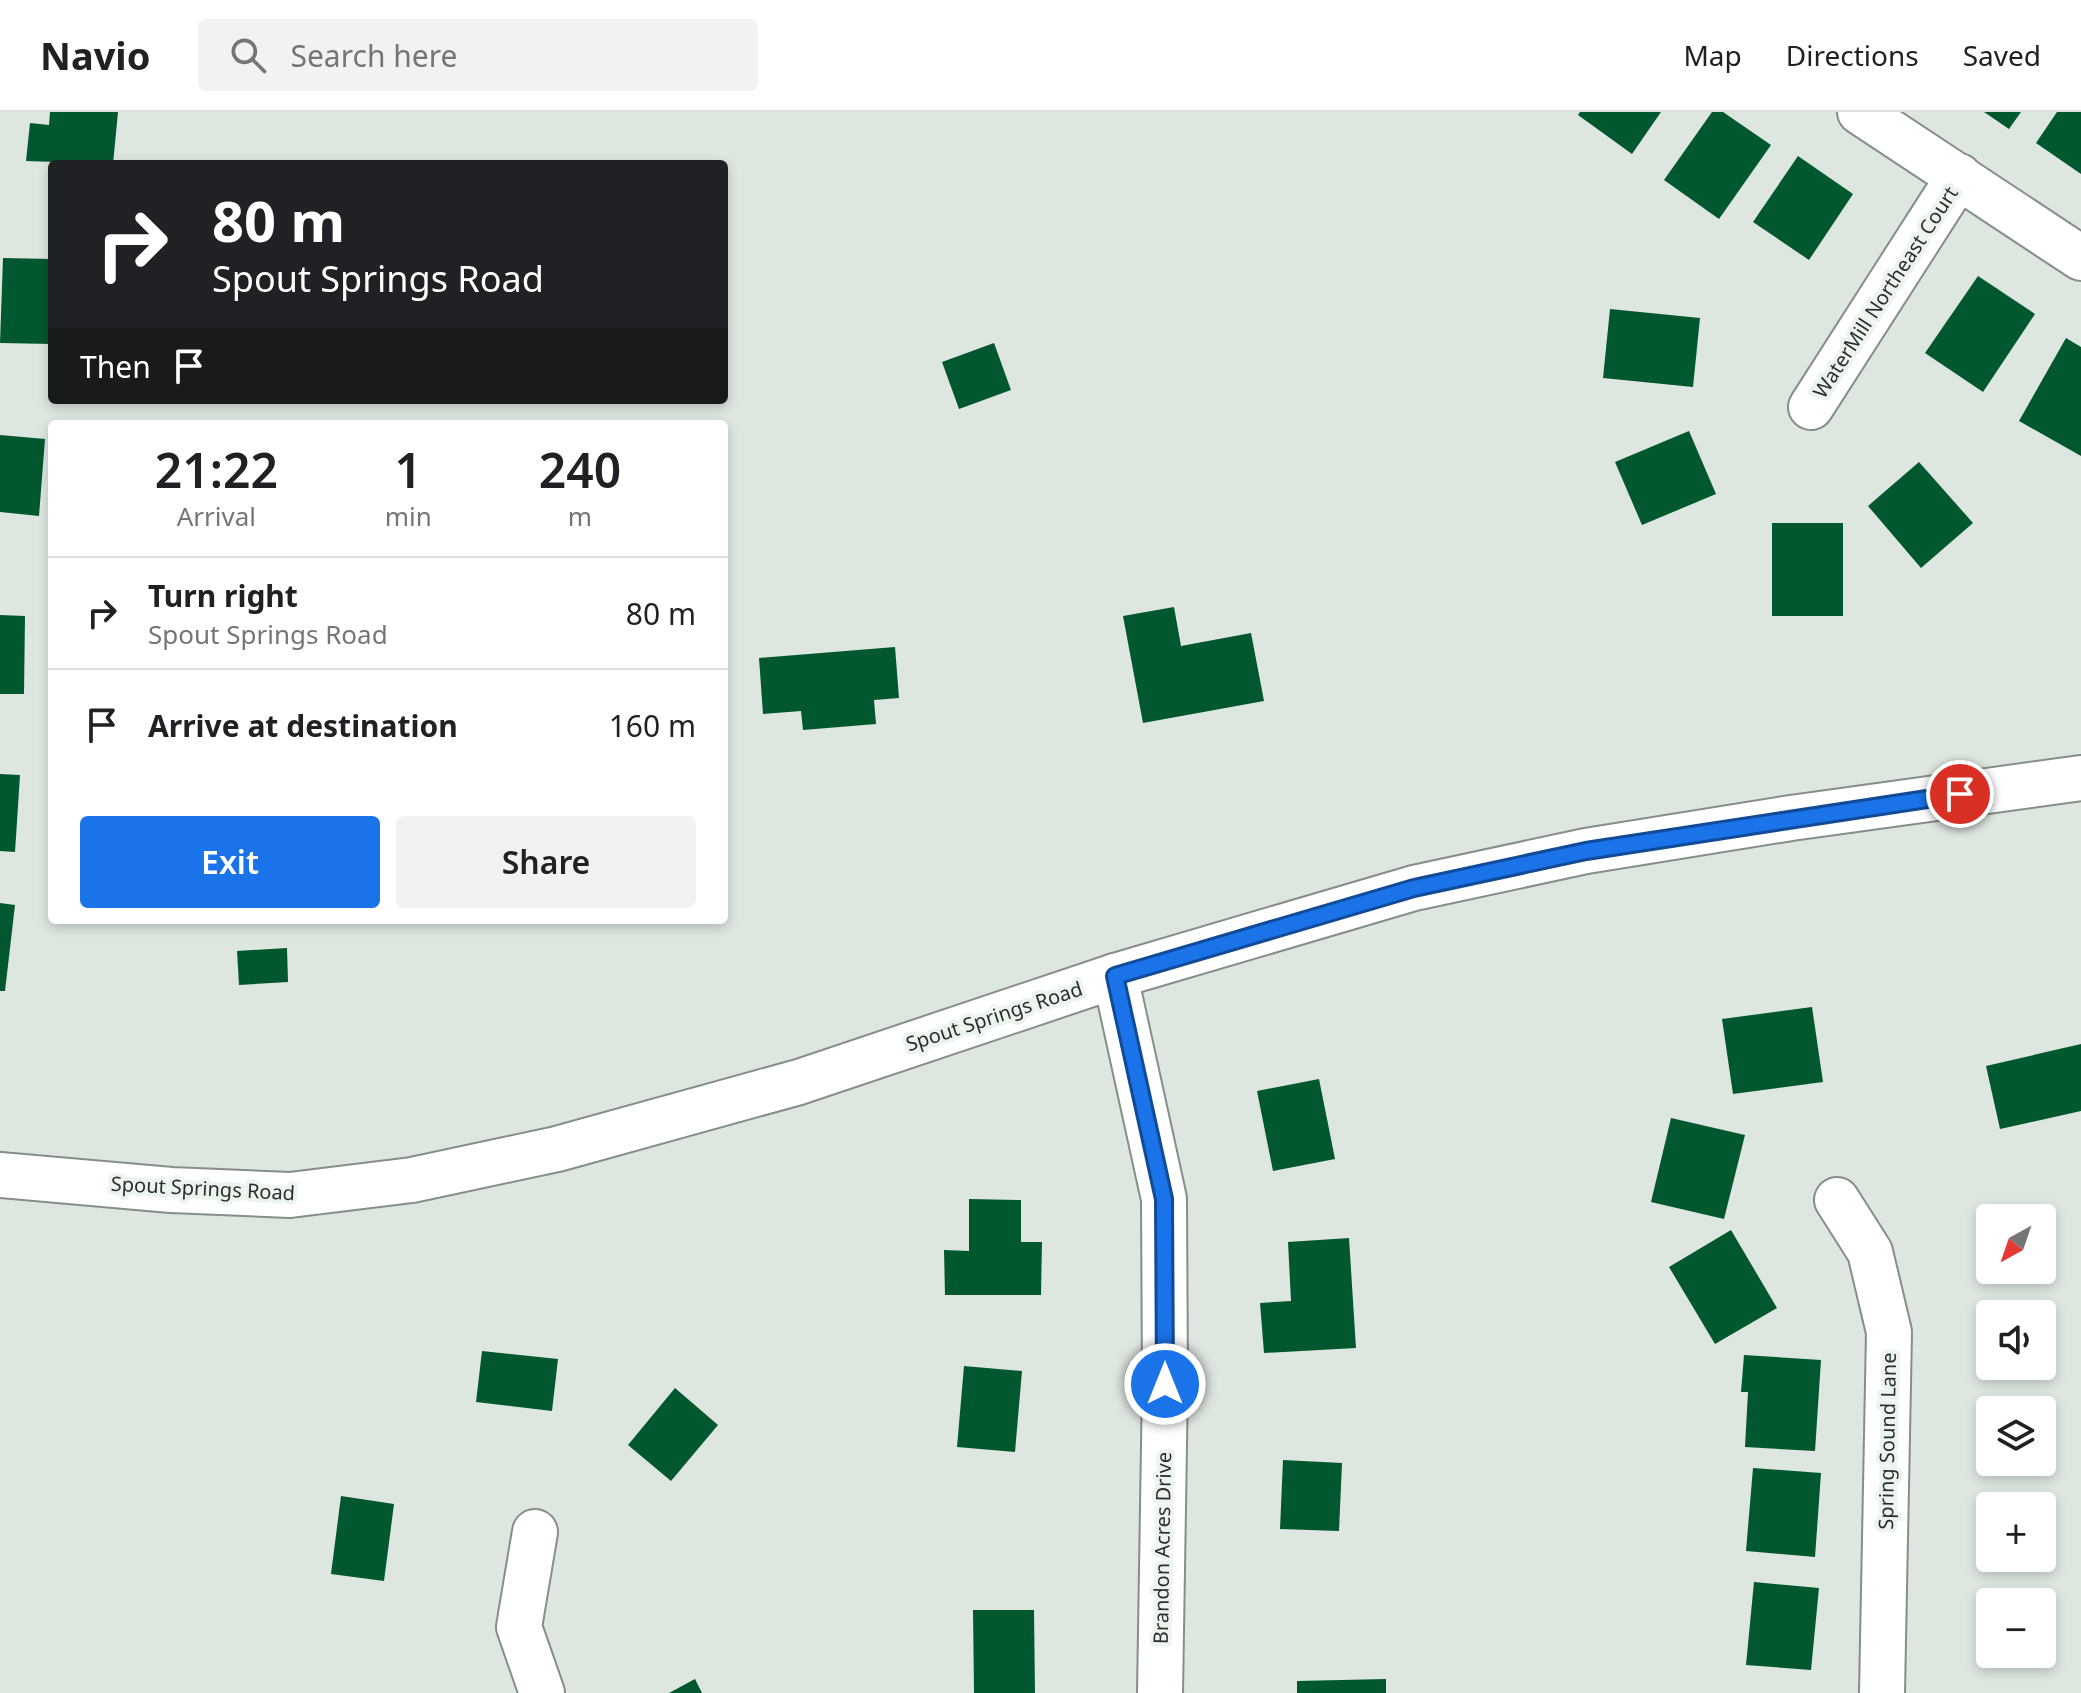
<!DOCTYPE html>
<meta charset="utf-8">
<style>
body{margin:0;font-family:"Noto Sans",sans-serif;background:#f2f2f2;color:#202124;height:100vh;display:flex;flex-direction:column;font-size:30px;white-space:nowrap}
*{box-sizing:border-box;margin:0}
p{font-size:26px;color:#757577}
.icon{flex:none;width:44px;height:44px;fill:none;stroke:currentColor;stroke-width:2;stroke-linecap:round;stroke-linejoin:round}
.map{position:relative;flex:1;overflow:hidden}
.side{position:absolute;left:48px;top:308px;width:680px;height:504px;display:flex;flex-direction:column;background:#fff;border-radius:8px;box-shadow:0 4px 12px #0003}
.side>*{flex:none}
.hud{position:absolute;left:48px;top:48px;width:680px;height:244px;border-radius:8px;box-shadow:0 4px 12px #0003;background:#202124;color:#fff;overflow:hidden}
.needle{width:52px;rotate:220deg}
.tools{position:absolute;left:1976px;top:1092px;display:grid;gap:16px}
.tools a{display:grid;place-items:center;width:80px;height:80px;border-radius:8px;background:#fff;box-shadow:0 4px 12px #0003;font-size:40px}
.pin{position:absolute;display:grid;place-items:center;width:68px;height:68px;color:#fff;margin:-34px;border:4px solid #fff;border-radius:50%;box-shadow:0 2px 8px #0007}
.me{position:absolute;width:88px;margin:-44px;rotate:0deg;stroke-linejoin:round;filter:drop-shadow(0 0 6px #0008)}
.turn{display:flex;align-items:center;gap:28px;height:168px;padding:0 32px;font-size:36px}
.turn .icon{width:104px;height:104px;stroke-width:2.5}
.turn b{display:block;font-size:56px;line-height:68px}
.then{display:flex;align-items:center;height:76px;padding:0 32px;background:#0003;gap:16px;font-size:30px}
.eta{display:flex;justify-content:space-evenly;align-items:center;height:136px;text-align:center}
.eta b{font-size:48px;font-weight:600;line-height:56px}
.action{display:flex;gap:16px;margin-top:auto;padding:16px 32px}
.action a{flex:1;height:92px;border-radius:8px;background:#1a73e8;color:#fff;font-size:32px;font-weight:600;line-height:92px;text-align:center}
.action a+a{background:#f2f2f2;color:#202124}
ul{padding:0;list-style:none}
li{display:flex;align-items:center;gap:24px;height:112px;padding:0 32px;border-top:2px solid #e0e0e0}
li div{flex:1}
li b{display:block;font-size:30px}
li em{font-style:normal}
header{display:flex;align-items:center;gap:48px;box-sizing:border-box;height:112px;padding:0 40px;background:#fff;border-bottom:2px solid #e0e0e0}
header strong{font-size:38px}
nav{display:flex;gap:44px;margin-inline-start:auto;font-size:28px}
.search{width:560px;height:72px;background:#f2f2f2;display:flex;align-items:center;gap:20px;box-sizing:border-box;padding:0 28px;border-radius:8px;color:#757577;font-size:30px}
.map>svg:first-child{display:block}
.building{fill:#02582e}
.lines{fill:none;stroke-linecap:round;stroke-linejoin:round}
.minor-casing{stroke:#868e88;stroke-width:48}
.minor{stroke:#fff;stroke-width:44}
.route-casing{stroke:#114b97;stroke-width:20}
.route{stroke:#1a73e8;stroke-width:14}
.labels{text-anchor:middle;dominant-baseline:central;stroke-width:8;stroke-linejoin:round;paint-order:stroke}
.street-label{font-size:20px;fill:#2b2e2c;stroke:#ebf4ed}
</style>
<header>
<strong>Navio</strong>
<div class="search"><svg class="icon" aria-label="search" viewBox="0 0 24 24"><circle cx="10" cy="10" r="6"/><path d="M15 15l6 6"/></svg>Search here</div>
<nav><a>Map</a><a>Directions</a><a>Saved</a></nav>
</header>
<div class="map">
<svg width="2081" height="1581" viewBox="0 0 2081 1581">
<rect width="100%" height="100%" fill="#dee6e0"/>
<!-- building -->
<g class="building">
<path d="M50 0H118L113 52 26 49 30 11 49 13Z"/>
<path d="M1580 0H1661L1632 42 1578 3Z"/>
<path d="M1712 0H1723L1771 33 1719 107 1664 68Z"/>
<path d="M1984 0H2021L2009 17Z"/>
<path d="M2057 0H2081V62L2036 31Z"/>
<path d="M1798 44 1853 82 1809 148 1753 110Z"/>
<path d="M3 146 52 147V232L0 231Z"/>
<path d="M1978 164 2035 202 1983 280 1925 241Z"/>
<path d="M1610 197 1700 206 1693 275 1603 266Z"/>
<path d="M2066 226 2081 235V344L2019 309Z"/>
<path d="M994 231 1011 278 959 297 942 250Z"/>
<path d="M1689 319 1716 382 1642 413 1615 350Z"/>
<path d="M0 323 45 327 39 404 0 400Z"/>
<path d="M1919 350 1973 411 1921 456 1868 394Z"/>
<rect x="1772" y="411" width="71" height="93"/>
<path d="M1174 495 1181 534 1251 521 1264 589 1143 611 1123 504Z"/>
<path d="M0 503 25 504 24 582H0Z"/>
<path d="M895 535 899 586 874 588 876 612 803 618 801 599 763 602 759 546Z"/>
<path d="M0 662 20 663 15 740 0 739Z"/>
<path d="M0 791 15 793 5 879H0Z"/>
<path d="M287 836 288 870 239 873 237 839Z"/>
<path d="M1812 895 1823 970 1733 982 1722 907Z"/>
<path d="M2081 932V999L2000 1017 1986 954Z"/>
<path d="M1319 967 1335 1047 1273 1059 1257 979Z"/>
<path d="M1671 1006 1745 1023 1724 1107 1651 1090Z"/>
<path d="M969 1087 1021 1088V1130H1042L1041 1183H945L944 1138 969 1139Z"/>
<path d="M1731 1118 1777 1196 1715 1232 1669 1155Z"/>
<path d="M1349 1126 1356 1236 1264 1241 1260 1191 1291 1189 1288 1130Z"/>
<path d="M482 1239 558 1247 552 1299 476 1290Z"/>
<path d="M1744 1243 1821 1248 1815 1339 1745 1335 1748 1280H1741Z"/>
<path d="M964 1254 1022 1259 1015 1340 957 1335Z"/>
<path d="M675 1276 718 1313 671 1369 628 1333Z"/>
<path d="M1283 1348 1342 1351 1339 1419 1280 1417Z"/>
<path d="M1753 1356 1821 1361 1815 1445 1746 1439Z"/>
<path d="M341 1384 394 1392 384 1469 331 1462Z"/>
<path d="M1754 1470 1819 1476 1811 1558 1746 1553Z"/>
<path d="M973 1498H1034L1035 1581H974Z"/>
<path d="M695 1567 702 1581H669Z"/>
<path d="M1386 1567V1581H1297V1569Z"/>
</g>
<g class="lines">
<!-- minor casing -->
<g class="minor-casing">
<g id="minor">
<path d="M1860 0 2081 146"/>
<path d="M1811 295 1959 64"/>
<path d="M1115 864 1164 1087 1165 1272 1160 1581"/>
<path d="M0 1063 171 1078 290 1083 412 1068 557 1037 799 970 1115 864 1414 776 1586 739 1791 706 2081 666"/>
<path d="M1837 1088 1870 1140 1889 1220 1882 1581"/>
<path d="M535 1420 519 1515 542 1581"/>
</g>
</g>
<!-- minor -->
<use href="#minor" class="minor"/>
</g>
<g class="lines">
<!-- route casing -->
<g class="route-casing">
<path id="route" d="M1165 1272 1164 1087 1115 864 1414 776 1586 739 1960 682"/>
</g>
<!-- route -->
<use href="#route" class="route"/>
</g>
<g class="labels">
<!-- street labels -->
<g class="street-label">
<text transform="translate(1885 180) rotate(-57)">WaterMill Northeast Court</text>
<text transform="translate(994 904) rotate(-18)">Spout Springs Road</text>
<text transform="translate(203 1076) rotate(3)">Spout Springs Road</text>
<text transform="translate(1887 1329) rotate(-89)">Spring Sound Lane</text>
<text transform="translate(1162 1436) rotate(-89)">Brandon Acres Drive</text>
</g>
</g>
</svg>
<div class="tools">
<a><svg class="needle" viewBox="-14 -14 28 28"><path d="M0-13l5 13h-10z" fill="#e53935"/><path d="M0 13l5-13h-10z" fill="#757577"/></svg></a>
<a><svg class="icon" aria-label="sound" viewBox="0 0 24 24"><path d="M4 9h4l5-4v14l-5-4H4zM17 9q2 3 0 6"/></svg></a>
<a><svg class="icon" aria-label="layers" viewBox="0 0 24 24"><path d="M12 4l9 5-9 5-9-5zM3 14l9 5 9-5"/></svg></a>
<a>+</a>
<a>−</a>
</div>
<div class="pin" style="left:1960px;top:682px;background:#d93025"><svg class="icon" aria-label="arrive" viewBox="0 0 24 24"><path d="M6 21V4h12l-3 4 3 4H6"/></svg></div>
<svg class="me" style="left:1165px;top:1272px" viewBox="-20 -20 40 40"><circle r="17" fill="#1a73e8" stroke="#fff" stroke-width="3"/><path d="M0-11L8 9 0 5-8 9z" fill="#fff"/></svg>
<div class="hud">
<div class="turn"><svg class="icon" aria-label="right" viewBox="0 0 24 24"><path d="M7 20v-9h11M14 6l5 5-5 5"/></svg><div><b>80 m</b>Spout Springs Road</div></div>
<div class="then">Then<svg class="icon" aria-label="arrive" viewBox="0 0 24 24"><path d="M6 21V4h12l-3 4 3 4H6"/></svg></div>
</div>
<section class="side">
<div class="eta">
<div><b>21:22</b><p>Arrival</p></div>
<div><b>1</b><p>min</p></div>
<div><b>240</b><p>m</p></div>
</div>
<ul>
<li><svg class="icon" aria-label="right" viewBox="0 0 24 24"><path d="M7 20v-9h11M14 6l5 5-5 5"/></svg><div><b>Turn right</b><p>Spout Springs Road</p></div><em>80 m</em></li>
<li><svg class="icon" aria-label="arrive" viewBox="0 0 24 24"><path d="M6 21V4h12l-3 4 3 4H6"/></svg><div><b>Arrive at destination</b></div><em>160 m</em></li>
</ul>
<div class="action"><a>Exit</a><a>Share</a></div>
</section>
</div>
